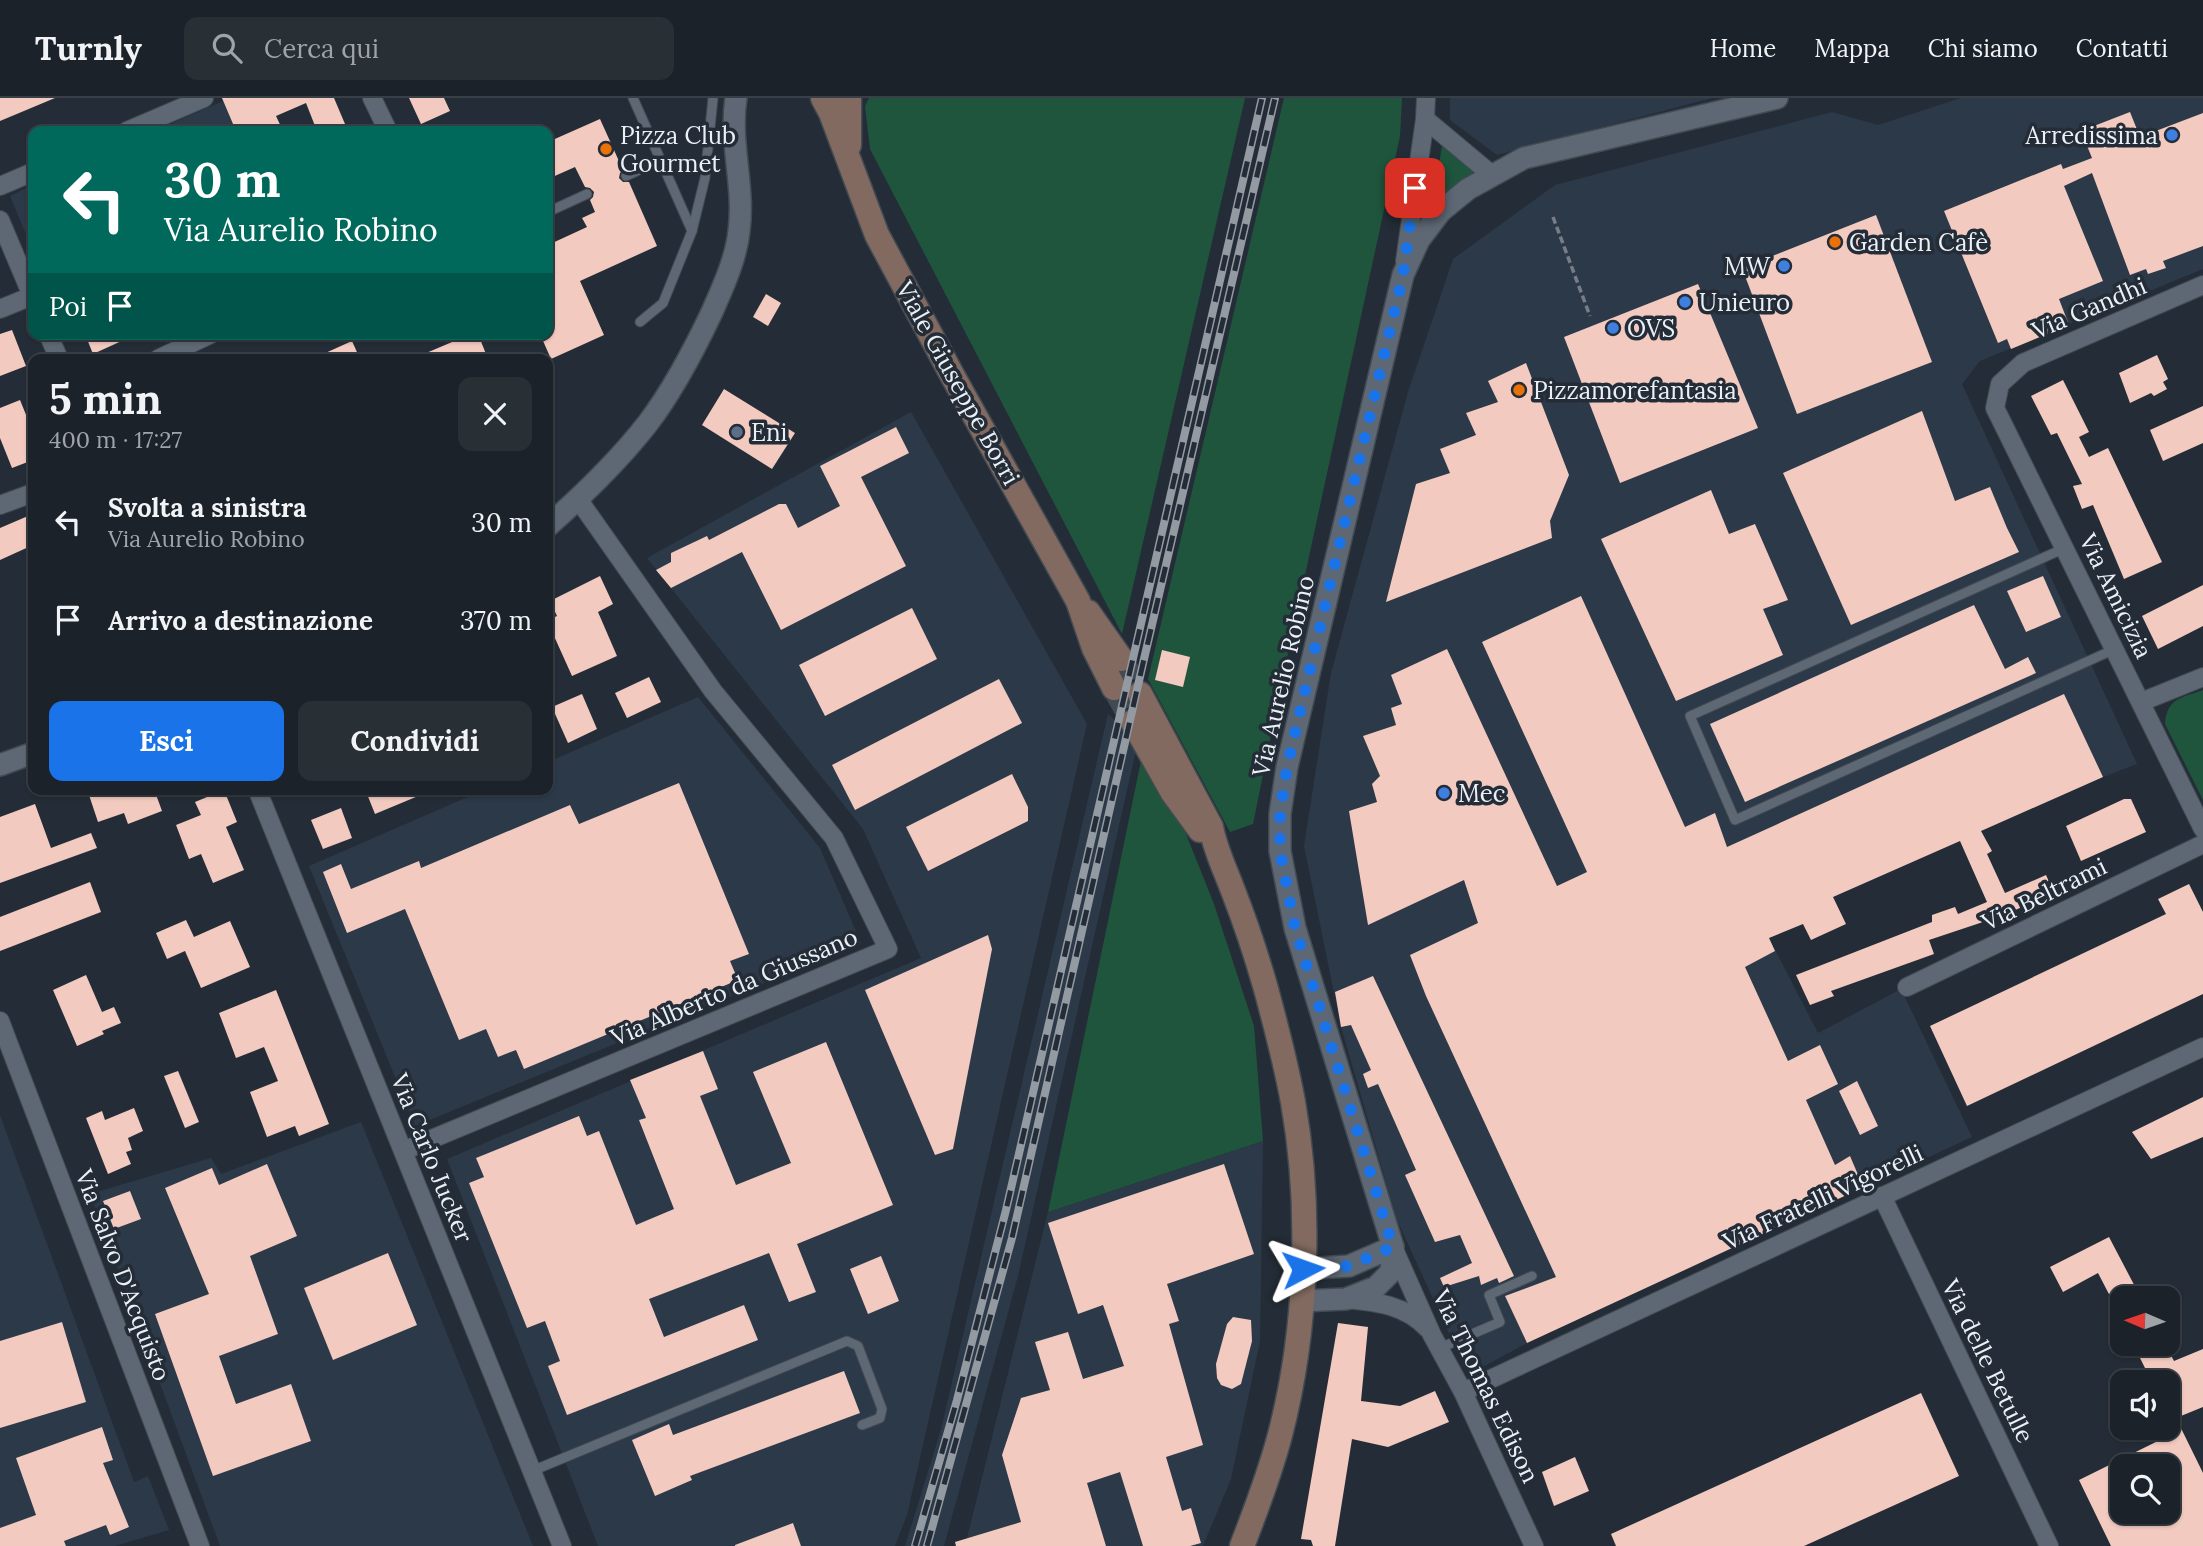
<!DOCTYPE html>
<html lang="it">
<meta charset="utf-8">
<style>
body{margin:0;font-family:Lora,serif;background:#282f35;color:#f1f3f6;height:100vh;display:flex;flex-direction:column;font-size:26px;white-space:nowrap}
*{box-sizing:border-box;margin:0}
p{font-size:23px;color:#a0a4a8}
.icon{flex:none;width:38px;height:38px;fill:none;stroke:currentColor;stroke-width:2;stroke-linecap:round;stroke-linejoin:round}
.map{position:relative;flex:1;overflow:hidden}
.details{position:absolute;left:28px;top:256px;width:525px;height:441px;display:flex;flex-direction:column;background:#1b2229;border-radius:14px;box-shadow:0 2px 5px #0004,0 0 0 2px #393f46}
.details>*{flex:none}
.top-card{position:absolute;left:28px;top:28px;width:525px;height:214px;border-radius:14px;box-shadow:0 2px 5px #0004,0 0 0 2px #393f46;background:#00695c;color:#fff;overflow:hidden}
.needle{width:46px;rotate:272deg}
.tools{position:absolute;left:2110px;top:1188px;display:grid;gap:14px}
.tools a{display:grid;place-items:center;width:70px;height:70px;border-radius:14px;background:#1b2229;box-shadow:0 2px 5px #0004,0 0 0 2px #393f46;font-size:35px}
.pin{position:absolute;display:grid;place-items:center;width:60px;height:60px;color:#fff;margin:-30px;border-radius:14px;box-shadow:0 4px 10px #0006}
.me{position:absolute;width:77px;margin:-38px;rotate:86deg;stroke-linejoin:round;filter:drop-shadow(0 0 5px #0008)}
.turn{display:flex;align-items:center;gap:24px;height:147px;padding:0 21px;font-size:32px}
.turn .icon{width:91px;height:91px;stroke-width:2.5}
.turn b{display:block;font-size:49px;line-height:60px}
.then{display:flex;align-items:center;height:66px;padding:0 21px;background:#0003;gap:14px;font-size:26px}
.round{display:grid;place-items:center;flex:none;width:74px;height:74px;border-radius:14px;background:#282f35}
.headline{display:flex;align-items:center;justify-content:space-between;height:119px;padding:0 21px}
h1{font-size:42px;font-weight:800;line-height:52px}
.primary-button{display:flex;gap:14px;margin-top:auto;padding:14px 21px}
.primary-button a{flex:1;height:80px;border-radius:14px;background:#1a73e8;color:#fff;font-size:28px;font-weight:800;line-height:80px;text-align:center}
.primary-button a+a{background:#282f35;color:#f1f3f6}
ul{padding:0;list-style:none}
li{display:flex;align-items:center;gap:21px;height:98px;padding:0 21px}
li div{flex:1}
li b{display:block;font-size:26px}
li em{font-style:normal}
header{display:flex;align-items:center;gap:42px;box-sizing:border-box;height:98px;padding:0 35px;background:#1b2229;border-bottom:2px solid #393f46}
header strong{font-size:33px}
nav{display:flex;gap:38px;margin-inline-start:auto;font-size:24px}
.search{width:490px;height:63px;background:#282f35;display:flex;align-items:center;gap:18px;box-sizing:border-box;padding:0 24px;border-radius:14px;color:#a0a4a8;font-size:26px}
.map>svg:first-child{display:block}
.built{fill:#2c3948}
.green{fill:#1f553d}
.building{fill:#f2cac0;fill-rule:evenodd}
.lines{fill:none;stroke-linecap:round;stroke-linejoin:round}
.secondary-tunnel{stroke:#424a54;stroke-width:24;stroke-dasharray:24 12;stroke-linecap:butt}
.service-casing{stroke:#424a52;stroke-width:11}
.minor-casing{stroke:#424a52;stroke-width:20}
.tertiary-casing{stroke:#424a52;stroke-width:24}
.secondary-casing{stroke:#424a52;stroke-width:27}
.path{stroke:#767d86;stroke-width:3.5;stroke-dasharray:7 3.5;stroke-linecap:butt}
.service{stroke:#5e6874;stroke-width:9}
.minor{stroke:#5e6874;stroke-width:18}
.tertiary{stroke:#5e6874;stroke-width:21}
.secondary{stroke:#826a60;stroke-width:24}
.rail-casing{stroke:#939aa2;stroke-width:8}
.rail{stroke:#242d37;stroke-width:5;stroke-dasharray:16;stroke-linecap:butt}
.route{stroke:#1a73e8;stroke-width:12;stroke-dasharray:0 21.6}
.shop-dot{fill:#3f7fe0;stroke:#242d37;stroke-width:2.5}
.food-dot{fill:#e8710a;stroke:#242d37;stroke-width:2.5}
.service-dot{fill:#5c6f8a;stroke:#242d37;stroke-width:2.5}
.labels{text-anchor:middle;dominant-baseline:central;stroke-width:7;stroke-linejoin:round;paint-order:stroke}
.poi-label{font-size:24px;fill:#eaf0f6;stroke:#242d37;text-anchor:start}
.street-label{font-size:24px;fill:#eaf0f6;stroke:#242d37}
</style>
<header>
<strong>Turnly</strong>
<div class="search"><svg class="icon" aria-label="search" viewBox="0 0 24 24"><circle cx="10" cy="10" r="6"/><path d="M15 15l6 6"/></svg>Cerca qui</div>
<nav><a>Home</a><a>Mappa</a><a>Chi siamo</a><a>Contatti</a></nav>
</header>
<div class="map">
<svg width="2203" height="1448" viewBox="0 0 2203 1448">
<rect width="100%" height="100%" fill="#242d37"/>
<!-- built -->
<g class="built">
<path d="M230 0H268L283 33H155Z"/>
<path d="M1450 0H1712L1497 57 1450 22Z"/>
<path d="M1961 0H2203V171L1980 263 1962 286 2137 666 2103 679 1778 823 1781 835 1769 840 1818 935 1901 891 1972 1039 1527 1245 1468 1277 1397 1122 1341 929 1304 748 1331 575 1408 294 1453 161 1555 87 1832 14 1878 27Z"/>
<path d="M33 87V153L10 98Z"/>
<path d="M911 314 1087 626 907 1417 895 1448H598L447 1061 921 860 863 731 647 460Z"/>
<path d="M698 599 820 750 861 845 415 1028 309 768 486 691H548V664Z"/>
<path d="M1108 616 1138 643 1018 1178 944 1448H905L941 1331Z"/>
<path d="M0 1017 134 1384 148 1378 169 1432 115 1448H0Z"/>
<path d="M361 1024 533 1448H220L90 1096 211 1060 221 1076Z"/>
<path d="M1263 1043 1260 1243 1231 1381 1203 1448H965L1048 1114Z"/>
</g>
<!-- green -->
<g class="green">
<path d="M869 0H1245L1122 536 870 51 865 8Z"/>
<path d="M1284 0H1402L1400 38 1281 588 1253 726 1230 734 1148 581Z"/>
<path d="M1442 48 1480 76 1431 115Z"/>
<path d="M2203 592V702L2165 626C2167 600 2181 600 2203 592Z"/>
<path d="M1142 658 1178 716 1214 806 1254 928 1263 1043 1048 1114Z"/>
</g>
<!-- building -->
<g class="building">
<path d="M0 0H55L0 23Z"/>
<path d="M222 0H334L345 26 328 33H317L306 5 276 18 283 33H236Z"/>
<path d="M409 0H444L450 13 421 26Z"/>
<path d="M2130 14 2140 39 2203 15V148L2163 163 2166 170 2148 176 2146 171 2130 177 2092 75 2064 88 2103 183 2059 201 2069 227 2011 251 2007 241 1998 245 1944 113 2061 66 2063 71 2092 60 2081 33Z"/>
<path d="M600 21 623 72 620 75 619 80 623 84H629L657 148 580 183 604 237 551 261 540 236H548V147L587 129 582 120 595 114 590 102 593 99 594 94 590 90 585 89 575 69 548 81V44Z"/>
<path d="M1876 117 1932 264 1797 316 1742 170Z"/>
<path d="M1698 186 1758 330 1620 385 1564 239Z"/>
<path d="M766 196 781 205 768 228 753 219Z"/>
<path d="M12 232 26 268 0 278V236Z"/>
<path d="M85 236H137L93 256Z"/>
<path d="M471 236H478L488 261H412Z"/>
<path d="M352 243 360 261H312Z"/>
<path d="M2157 257 2168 281 2163 284 2167 291 2154 298 2151 295 2130 305 2119 275Z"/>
<path d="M1526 265 1569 377 1550 423 1552 440 1386 504 1416 386 1450 375 1440 351 1476 337 1466 315 1498 304 1488 283Z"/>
<path d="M2063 282 2089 334 2079 339 2089 359 2108 350 2162 464 2124 481 2093 407 2082 411 2073 388 2082 386 2057 335 2051 337 2031 298Z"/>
<path d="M724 291 795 335 772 371 702 327Z"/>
<path d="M20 302 33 334V362L12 370 0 340V310Z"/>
<path d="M2203 308V345L2163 363 2150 332Z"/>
<path d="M1922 313 1955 403 1990 389 2007 430 2019 454 1851 527 1783 375Z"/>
<path d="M896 329 909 355 861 379 906 468 781 532 742 454 671 490 656 472 671 464V455L707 438 709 442 779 406H786L798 430 840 408 820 368Z"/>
<path d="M1711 392 1729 436 1755 426 1788 502 1763 511 1783 557 1676 603 1601 441Z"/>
<path d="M28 418 33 430V447L0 462V430Z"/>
<path d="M600 478 613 506 598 514 617 558 572 578 554 538 548 540V522L557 518 550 503Z"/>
<path d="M2043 478 2061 519 2026 534 2007 493Z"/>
<path d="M2203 487V528L2158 551 2142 518Z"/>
<path d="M1581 498 1685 729 1715 715 1727 749 2064 596 2103 679 1981 733 1992 753 1987 756 2005 795 2046 777 2054 795 2004 817 1929 842 1934 856 1831 893 1834 898 1810 907 1796 877 1932 824V817L1955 809 1958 816 1987 804 1960 743 1833 799 1846 826 1811 842 1803 826 1769 840 1775 853 1745 869 1788 963 1820 947 1838 986 1806 1002 1835 1067 1850 1058 1859 1079 1847 1085 1851 1095 1527 1245 1505 1198 1556 1179 1426 898 1410 857 1478 825 1464 782 1368 827 1349 713 1377 704 1372 686 1380 678 1363 638 1396 627 1391 610 1402 606 1391 577 1447 551 1557 788 1587 774 1482 544Z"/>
<path d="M1974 507 2005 571 2028 559 2036 575 1745 704 1710 626Z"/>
<path d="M912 510 937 561 825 618 799 567Z"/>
<path d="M1162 552 1190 559 1183 589 1155 582Z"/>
<path d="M649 579 661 604 627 620 615 595Z"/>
<path d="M999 581 1022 625 855 712 832 667Z"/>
<path d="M582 596 597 631 568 645 552 609Z"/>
<path d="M1012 676 1028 709V723L928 773 906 729Z"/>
<path d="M679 685 749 856 730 863 738 882 524 971 516 952 498 959 486 931 459 942 405 811 347 835 323 774 341 766 351 791 419 763 421 770 570 707 579 726Z"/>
<path d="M105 691H154L162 713 128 726 124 715 98 724 89 697Z"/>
<path d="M377 691H435L375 716 367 696Z"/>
<path d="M224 692 237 724 226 729 244 772 213 785 201 756 189 761 176 727 201 717 195 704Z"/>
<path d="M2124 701H2131L2146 734 2081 763 2066 728Z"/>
<path d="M35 706 51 750 91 735 97 750 0 785V719Z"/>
<path d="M341 710 352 740 323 751 311 722Z"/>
<path d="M90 784 101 814 0 853V819Z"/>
<path d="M2189 786 2203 814V896L1967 1008 1930 928 2166 816 2158 801Z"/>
<path d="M186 822 194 839 230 823 250 869 201 890 185 853 167 861 156 835Z"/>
<path d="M988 837 992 851 953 1051 935 1057 865 892Z"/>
<path d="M86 877 102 914 114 909 121 925 102 933 104 936 77 948 53 892Z"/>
<path d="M1373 878 1514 1178 1499 1185 1497 1180 1481 1187 1479 1178 1444 1189 1440 1180 1472 1165 1460 1137 1435 1144 1405 1077 1416 1072 1378 986 1368 990 1363 976 1371 972 1351 927 1341 929 1335 894Z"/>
<path d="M276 892 329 1026 299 1038 295 1028 267 1039 250 994 278 983 264 949 236 960 219 915Z"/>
<path d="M826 944 893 1107 797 1146 816 1194 789 1204 769 1155 649 1201 664 1239 744 1207 758 1242 567 1317 548 1268 560 1263 545 1223 527 1230 469 1085 484 1079 476 1060 579 1018 587 1038 599 1033 636 1127 674 1111 639 1022 646 1020 630 982 703 953 718 991 700 998 736 1087 791 1065 753 974Z"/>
<path d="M178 973 199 1024 185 1030 164 978Z"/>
<path d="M1857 983 1878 1028 1860 1037 1839 993Z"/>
<path d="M2203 999V1039L2151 1061 2132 1034Z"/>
<path d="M134 1010 143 1033 128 1040 132 1052 126 1054 131 1066 108 1076 86 1020 102 1013 105 1022Z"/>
<path d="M267 1066 297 1138 250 1158 278 1236 219 1258 236 1306 291 1286 311 1343 213 1378 155 1216 209 1196 165 1090 212 1070 219 1087Z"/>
<path d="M1224 1066 1254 1156 1167 1186 1179 1223 1169 1226 1203 1347 1166 1359 1182 1413 1191 1410 1201 1445 1190 1448H1143L1120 1374 1087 1385 1106 1448H956L955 1444 1021 1424 1002 1357 1021 1300 1050 1292 1035 1244 1068 1234 1083 1281 1124 1268 1103 1207 1078 1216 1048 1125Z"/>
<path d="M130 1093 141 1121 114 1131 103 1103Z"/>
<path d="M2109 1139 2141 1200H2111L2098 1175 2063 1194 2050 1169Z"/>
<path d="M388 1155 417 1227 333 1262 304 1190Z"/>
<path d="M881 1158 899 1203 868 1216 850 1171Z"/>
<path d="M1233 1219 1251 1222 1252 1243 1241 1286 1232 1291 1221 1287 1217 1280 1216 1266 1227 1226Z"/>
<path d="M62 1224 86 1304 0 1330V1243Z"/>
<path d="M1338 1225 1368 1229 1361 1303 1400 1308 1435 1293 1449 1324 1388 1349 1352 1341 1335 1448H1313L1311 1442 1301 1441Z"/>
<path d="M2133 1246H2165L2174 1263 2203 1251V1309L2176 1320 2203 1375V1448H2111L2079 1382 2168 1338V1284H2152ZM2123 1368H2168V1414H2123Z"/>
<path d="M844 1273 860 1315 690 1378 692 1382 655 1398 632 1342 669 1326 673 1337Z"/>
<path d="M1921 1295 1959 1378 1804 1448H1616L1611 1436Z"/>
<path d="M102 1329 113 1362 103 1365 129 1429 110 1437 106 1427 64 1443 66 1448H0V1430L36 1417 16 1360Z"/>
<path d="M1575 1359 1589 1393 1554 1408 1542 1374Z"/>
<path d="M793 1425 801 1448H735V1447Z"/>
</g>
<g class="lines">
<!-- secondary-tunnel -->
<g class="secondary-tunnel">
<path d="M1121 561 1140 596"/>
<path d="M1114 590 1133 624"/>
</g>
<!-- service casing -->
<g class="service-casing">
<g id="service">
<path d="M633 0 692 133"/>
<path d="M626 78 661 62"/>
<path d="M548 114 587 96"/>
<path d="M640 224 663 205 692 133 705 80 713 0"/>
<path d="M2065 450 1690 618 1735 722 2115 551"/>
<path d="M1440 1250 1500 1224 1489 1197 1532 1178"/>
<path d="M532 1373 847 1243 858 1248 882 1311 880 1320 862 1327"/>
</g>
</g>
<!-- minor casing -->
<g class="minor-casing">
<g id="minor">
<path d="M372 0 388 33"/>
<path d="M1426 0 1425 21 1492 77"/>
<path d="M127 33 204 0"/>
<path d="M0 88 33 74"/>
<path d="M0 122 33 200"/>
<path d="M1405 163 1425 21"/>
<path d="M2203 187 2023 265 2000 286 1995 310 2203 731"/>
<path d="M0 211 32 198"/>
<path d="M48 236 59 261"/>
<path d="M158 261 211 236"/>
<path d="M0 407 33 395"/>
<path d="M2141 604 2203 579"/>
<path d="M257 691 562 1448"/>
<path d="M1907 889 2203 746"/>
<path d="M0 923 200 1448"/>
<path d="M403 1053 888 851 834 740 713 593 578 401"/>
<path d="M1882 1098 2049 1448"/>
<path d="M1393 1149 1432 1237 1463 1294 1534 1448"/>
<path d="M1346 1201C1377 1204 1406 1207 1428 1231"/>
<path d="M1463 1294 2203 949"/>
</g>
</g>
<!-- tertiary casing -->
<g class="tertiary-casing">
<g id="tertiary">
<path d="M548 428C582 398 620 361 648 325 674 291 694 252 712 214 723 189 736 161 739 133 745 88 729 45 736 0"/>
<path d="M0 667 33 655"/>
<path d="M1303 1171 1349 1168 1393 1149"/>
<path d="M1301 1203 1346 1201 1376 1189 1391 1174 1393 1149 1295 830 1280 753V716L1287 669 1403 177 1419 142 1441 113 1468 91 1524 60 1777 0"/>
</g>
</g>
<!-- secondary casing -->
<g class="secondary-casing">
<g id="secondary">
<path d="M823 0 831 15 877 137 951 275 1078 503 1094 550 1114 590"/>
<path d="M849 0V47"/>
<path d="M1088 514 1121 561"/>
<path d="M1140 596 1211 729C1215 751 1224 769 1232 790 1245 823 1256 856 1266 891 1276 928 1286 966 1293 1004 1312 1110 1307 1233 1280 1337 1270 1375 1256 1412 1242 1448"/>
<path d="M1133 624 1173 695 1200 732"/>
</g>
</g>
<!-- path -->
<path class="path" d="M1553 119 1590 218"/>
<!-- service -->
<use href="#service" class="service"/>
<!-- minor -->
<use href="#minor" class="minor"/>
<!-- tertiary -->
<use href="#tertiary" class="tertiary"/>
<!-- secondary -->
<use href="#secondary" class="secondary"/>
<!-- rail casing -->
<g class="rail-casing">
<g id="rail">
<path d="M915 1448 957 1302 1006 1112 1262 0"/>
<path d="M927 1448 1012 1140 1144 561 1275 0"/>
</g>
</g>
<!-- rail -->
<use href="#rail" class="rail"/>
</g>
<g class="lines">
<!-- route -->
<path class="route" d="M1303 1171 1349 1168 1393 1149 1295 830 1280 753V716L1287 669 1403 177 1415 90"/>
</g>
<!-- markers -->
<g class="shop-dot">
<circle cx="2172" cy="37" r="7"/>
<circle cx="1784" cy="168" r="7"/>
<circle cx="1685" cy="204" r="7"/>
<circle cx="1613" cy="230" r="7"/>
<circle cx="1444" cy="695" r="7"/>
</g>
<g class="food-dot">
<circle cx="606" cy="51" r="7"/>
<circle cx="1835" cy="144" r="7"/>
<circle cx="1519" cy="292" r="7"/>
</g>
<circle class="service-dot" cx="737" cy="334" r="7"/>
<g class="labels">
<!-- poi labels -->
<g class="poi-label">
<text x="620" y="37">Pizza Club<tspan x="620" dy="28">Gourmet</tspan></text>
<text x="2158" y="37" text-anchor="end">Arredissima</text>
<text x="1849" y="144">Garden Cafè</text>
<text x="1770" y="168" text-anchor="end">MW</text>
<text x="1699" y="204">Unieuro</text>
<text x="1627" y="230">OVS</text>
<text x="1533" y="292">Pizzamorefantasia</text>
<text x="751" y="334">Eni</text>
<text x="1458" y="695">Mec</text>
</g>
<!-- street labels -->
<g class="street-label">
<text transform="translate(2089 210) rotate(-23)">Via Gandhi</text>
<text transform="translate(958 285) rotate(61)">Viale Giuseppe Borri</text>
<text transform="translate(2116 498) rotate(64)">Via Amicizia</text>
<text transform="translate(1283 578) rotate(-77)">Via Aurelio Robino</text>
<text transform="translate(2044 796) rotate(-26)">Via Beltrami</text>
<text transform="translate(734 889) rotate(-23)">Via Alberto da Giussano</text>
<text transform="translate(432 1060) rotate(68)">Via Carlo Jucker</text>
<text transform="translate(1823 1099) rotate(-25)">Via Fratelli Vigorelli</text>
<text transform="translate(123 1177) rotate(69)">Via Salvo D'Acquisto</text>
<text transform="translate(1988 1263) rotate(64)">Via delle Betulle</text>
<text transform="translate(1486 1288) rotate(64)">Via Thomas Edison</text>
</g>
</g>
</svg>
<div class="tools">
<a><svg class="needle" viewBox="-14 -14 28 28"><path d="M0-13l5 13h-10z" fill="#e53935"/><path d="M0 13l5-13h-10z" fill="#a0a4a8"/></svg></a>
<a><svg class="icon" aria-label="sound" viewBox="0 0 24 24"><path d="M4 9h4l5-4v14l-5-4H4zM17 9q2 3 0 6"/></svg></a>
<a><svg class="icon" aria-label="search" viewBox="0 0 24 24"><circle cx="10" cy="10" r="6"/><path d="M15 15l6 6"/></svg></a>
</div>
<div class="pin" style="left:1415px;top:90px;background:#d93025"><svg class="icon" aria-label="arrive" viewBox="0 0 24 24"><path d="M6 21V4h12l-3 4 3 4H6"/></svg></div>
<svg class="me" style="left:1303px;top:1171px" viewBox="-20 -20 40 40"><path d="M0-17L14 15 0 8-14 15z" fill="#1a73e8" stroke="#fff" stroke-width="4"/></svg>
<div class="top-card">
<div class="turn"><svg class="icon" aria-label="left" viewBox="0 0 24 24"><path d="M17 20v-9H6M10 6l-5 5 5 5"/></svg><div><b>30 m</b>Via Aurelio Robino</div></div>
<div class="then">Poi<svg class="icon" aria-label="arrive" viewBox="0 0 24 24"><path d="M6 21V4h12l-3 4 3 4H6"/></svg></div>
</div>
<section class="details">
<div class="headline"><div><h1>5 min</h1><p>400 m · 17:27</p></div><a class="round"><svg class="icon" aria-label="close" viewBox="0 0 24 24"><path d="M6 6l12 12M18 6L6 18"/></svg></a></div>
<ul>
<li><svg class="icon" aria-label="left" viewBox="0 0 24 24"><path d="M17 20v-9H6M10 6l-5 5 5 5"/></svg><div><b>Svolta a sinistra</b><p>Via Aurelio Robino</p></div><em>30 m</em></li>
<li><svg class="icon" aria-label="arrive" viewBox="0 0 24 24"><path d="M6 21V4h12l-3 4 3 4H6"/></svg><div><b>Arrivo a destinazione</b></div><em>370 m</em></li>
</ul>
<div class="primary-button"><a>Esci</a><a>Condividi</a></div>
</section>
</div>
